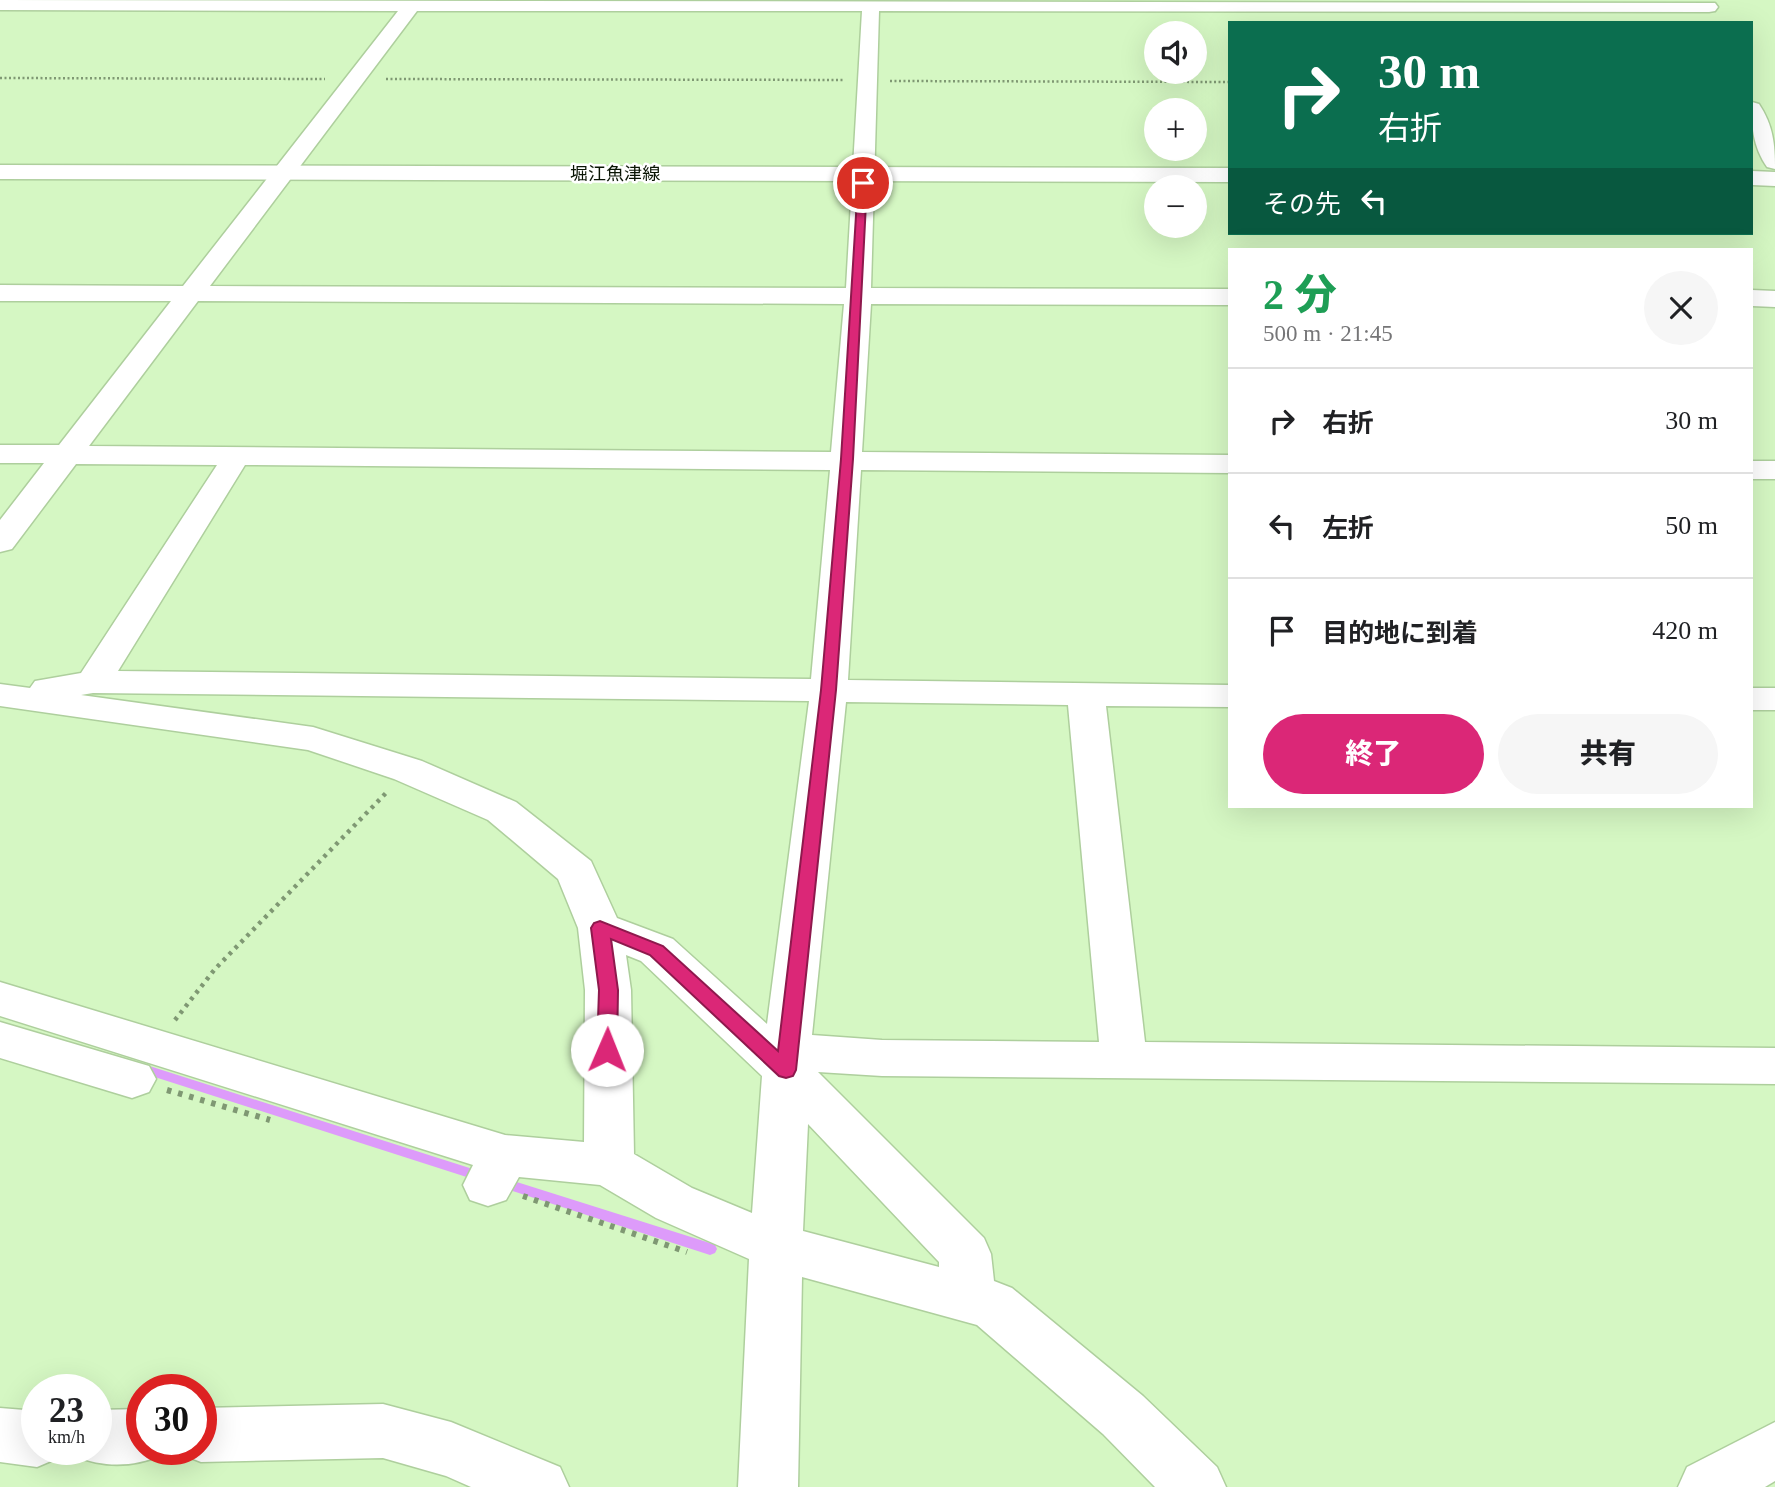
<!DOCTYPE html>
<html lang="ja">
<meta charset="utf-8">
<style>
body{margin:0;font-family:"Times New Roman","Noto Sans JP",serif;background:#f6f6f6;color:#202124;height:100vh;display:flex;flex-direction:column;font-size:26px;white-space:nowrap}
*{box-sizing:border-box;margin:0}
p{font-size:23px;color:#757577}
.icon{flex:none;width:38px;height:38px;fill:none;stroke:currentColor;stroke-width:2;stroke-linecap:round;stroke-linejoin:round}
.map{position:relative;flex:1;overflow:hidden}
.details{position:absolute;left:1228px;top:248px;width:525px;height:560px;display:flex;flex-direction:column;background:#fff;border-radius:0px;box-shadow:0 7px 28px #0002}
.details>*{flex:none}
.banner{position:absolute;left:1228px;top:21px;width:525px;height:214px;border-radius:0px;box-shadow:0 7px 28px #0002;background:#0b6e4f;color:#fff;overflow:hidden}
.tools{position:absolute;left:1144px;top:21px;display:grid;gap:14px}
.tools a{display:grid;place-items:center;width:63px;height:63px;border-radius:50%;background:#fff;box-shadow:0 7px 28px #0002;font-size:35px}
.speed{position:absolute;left:21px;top:1374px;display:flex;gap:14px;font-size:35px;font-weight:700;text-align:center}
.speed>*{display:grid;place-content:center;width:91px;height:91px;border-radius:50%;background:#fff;box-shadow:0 7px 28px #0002;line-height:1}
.speed small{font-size:18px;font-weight:400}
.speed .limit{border:10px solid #d22;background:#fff;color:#111}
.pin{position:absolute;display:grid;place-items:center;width:60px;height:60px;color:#fff;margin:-30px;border:4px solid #fff;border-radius:50%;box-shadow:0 2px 7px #0007}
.me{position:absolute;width:77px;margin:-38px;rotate:1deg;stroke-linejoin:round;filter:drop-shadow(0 0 5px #0008)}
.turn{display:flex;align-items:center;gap:24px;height:147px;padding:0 35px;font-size:32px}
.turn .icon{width:91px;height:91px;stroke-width:2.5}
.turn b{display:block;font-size:49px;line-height:60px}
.then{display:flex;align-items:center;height:66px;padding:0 35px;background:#0003;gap:14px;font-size:26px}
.round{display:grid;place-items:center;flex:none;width:74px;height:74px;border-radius:37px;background:#f6f6f6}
.headline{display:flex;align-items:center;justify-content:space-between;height:119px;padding:0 35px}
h1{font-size:42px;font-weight:800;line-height:52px;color:#1e9e55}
.action{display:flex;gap:14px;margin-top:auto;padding:14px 35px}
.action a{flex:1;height:80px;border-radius:42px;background:#db2777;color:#fff;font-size:28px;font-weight:800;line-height:80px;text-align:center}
.action a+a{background:#f6f6f6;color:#202124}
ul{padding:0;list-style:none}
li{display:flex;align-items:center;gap:21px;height:105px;padding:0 35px;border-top:2px solid #e0e0e0}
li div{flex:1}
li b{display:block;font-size:26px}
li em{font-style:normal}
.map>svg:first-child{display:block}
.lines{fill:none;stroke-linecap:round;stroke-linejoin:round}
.stream{fill:#dd9bfa;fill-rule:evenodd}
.minor-casing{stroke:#aecf9d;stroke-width:3}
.major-casing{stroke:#aecf9d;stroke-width:3}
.path-far2{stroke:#7f9873;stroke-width:2.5;stroke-dasharray:2 2.5;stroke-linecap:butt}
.path-far1{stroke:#7f9873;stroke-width:4.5;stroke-dasharray:3.5 5;stroke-linecap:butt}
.path{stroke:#7f9873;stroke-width:6;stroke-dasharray:4.5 7;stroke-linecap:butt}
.minor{fill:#fff;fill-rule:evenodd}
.major{fill:#fff;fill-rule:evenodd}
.route{fill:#db2777;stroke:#8e194d;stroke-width:2}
.labels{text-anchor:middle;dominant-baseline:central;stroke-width:5;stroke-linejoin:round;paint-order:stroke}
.far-street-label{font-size:18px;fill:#091404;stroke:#fff}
</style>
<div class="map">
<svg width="1775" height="1487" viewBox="0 0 1775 1487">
<rect width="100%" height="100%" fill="#d5f7c3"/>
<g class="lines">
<!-- stream -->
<g class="stream">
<path d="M140 1063 479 1171 483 1172 485 1176 483 1180 479 1181 136 1071 134 1068 136 1065Z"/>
<path d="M504 1178 710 1243 715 1245 717 1249 715 1253 710 1255 500 1187 498 1183 500 1179Z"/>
</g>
<!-- minor casing -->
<g class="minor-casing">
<g id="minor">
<path d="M0 0 1715 3 1718 7 1715 11 1709 12 879 11 871 288 1230 289V305L871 304 862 452 1230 455V473L861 470 848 680 1230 685V707L1106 706 1145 1042 1775 1048V1084L882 1076 818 1072 984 1238 991 1254 994 1281 1012 1288 1143 1396 1217 1467 1226 1487H1155L1103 1434 977 1325 802 1277 798 1487H738L749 1259 656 1218 600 1185 519 1177 506 1200 488 1206 470 1200 463 1185 473 1165 0 1016V982L505 1135 584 1142 585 990 578 928 558 879 488 820 394 779 308 750 0 706V684L30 688 35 681 81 673 217 465 76 464 12 549 0 552V520L44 463H0V445H59L171 301H0V285L183 286 398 11 0 10ZM417 11H862L846 288 210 286ZM198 301 844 304 831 452 89 446ZM245 465 830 470 811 679 118 671ZM93 693 809 701 767 1024 673 939 617 918 591 861 516 802 422 761 313 727 81 695ZM846 702 1068 705 1099 1042 882 1040 812 1035ZM626 955 641 961 762 1076 752 1213 692 1188 634 1154 631 990ZM808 1124 939 1262V1267L803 1231Z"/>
<path d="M1752 102 1759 104C1773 125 1775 144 1775 169L1767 167C1753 147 1751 125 1752 102Z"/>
<path d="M1752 290 1775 291V307L1752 306Z"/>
<rect x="1752" y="461" width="23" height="18"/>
<rect x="1752" y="688" width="23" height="22"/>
<path d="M0 1022 149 1066 156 1079 149 1092 132 1098 0 1058Z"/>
<path d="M383 1404 451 1422 560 1467 569 1487H471L446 1476 383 1458 201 1462 181 1454 178 1449H201V1408Z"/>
<path d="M0 1408 37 1411V1449H62L58 1458 37 1467 0 1462Z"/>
<path d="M142 1409V1449H165L162 1455C134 1467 104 1468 75 1456L72 1449H96V1410Z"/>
<path d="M1775 1422V1481L1765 1487H1678L1687 1467Z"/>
</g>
</g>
<!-- major casing -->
<g class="major-casing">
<g id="major">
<path d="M0 165 1230 168V182L0 179Z"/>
<path d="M1752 171 1775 172V186L1752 185Z"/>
</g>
</g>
<!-- path-far2 -->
<g class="path-far2">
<path d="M0 78 325 79"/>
<path d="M386 79 843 80"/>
<path d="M890 81 1230 82"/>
</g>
<!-- path-far1 -->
<path class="path-far1" d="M175 1020 215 969 386 793"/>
<!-- path -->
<g class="path">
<path d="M167 1090 270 1120"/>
<path d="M523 1196 687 1252"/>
</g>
<!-- minor -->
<use href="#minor" class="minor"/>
<!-- major -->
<use href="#major" class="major"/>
</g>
<!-- route -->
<path class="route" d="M863 181 867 183 853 459 836 690 796 1070 793 1076 786 1078 779 1076 650 955 611 939 618 990 617 1050 614 1055 607 1058 600 1055 597 1050 599 990 591 928 594 923 600 921 663 946 778 1051 821 690 841 459 858 183Z"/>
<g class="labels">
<!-- far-street labels -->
<g class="far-street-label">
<text x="615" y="174">堀江魚津線</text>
</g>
</g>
</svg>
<div class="tools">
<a><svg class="icon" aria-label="sound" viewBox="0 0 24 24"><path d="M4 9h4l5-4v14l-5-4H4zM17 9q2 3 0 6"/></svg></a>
<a>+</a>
<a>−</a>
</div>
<div class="speed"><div>23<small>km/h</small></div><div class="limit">30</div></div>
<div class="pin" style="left:863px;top:183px;background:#d93025"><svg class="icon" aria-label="arrive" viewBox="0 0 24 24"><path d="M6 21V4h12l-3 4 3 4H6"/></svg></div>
<svg class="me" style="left:607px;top:1050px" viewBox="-20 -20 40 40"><circle r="19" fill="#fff"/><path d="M0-13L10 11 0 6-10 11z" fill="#db2777"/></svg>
<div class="banner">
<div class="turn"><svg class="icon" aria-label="right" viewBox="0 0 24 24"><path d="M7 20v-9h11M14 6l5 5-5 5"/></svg><div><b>30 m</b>右折</div></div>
<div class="then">その先<svg class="icon" aria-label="left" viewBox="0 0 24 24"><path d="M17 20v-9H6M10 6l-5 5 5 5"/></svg></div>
</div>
<section class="details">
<div class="headline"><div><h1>2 分</h1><p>500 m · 21:45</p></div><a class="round"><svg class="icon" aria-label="close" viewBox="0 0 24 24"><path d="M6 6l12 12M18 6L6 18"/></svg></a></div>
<ul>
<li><svg class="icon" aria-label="right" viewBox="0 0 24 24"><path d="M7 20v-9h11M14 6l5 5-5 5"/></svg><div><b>右折</b></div><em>30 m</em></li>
<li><svg class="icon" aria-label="left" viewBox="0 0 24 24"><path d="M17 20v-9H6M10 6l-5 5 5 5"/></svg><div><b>左折</b></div><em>50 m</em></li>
<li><svg class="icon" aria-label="arrive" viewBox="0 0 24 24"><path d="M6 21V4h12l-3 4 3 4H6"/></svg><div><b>目的地に到着</b></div><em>420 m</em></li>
</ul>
<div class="action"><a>終了</a><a>共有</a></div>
</section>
</div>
